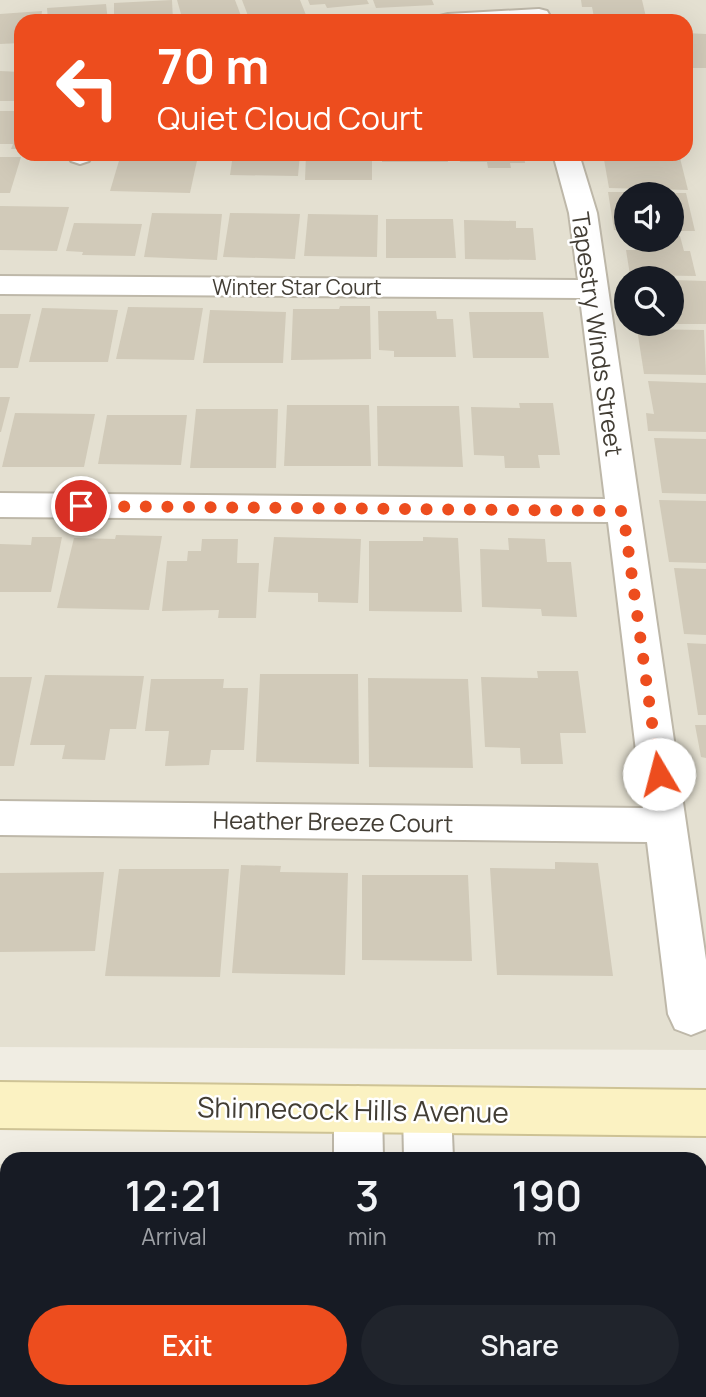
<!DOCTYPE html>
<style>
body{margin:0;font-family:Manrope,sans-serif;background:#20242c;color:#f1f3f6;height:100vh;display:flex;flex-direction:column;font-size:26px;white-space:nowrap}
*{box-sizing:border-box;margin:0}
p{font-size:23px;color:#9ea1a6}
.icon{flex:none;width:38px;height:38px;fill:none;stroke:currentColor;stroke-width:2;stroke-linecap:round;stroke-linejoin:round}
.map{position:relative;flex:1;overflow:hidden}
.side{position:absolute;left:0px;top:1152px;width:707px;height:247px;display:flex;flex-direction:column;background:#171b24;border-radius:21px 21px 0 0;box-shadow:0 7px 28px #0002}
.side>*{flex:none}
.guide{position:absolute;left:14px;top:14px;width:679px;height:147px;border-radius:21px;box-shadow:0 7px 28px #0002;background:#ed4d1e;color:#fff;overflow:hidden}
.buttons{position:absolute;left:614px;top:182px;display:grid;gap:14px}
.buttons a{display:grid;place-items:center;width:70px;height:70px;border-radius:50%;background:#171b24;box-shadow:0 7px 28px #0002;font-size:35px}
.pin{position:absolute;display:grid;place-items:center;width:60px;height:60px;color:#fff;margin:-30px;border:4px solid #fff;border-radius:50%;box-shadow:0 2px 7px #0007}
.me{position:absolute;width:77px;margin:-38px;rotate:352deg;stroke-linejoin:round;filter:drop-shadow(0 0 5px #0008)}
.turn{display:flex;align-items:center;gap:24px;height:147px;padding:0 28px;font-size:32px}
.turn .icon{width:91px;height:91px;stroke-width:2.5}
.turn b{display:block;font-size:49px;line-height:60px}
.eta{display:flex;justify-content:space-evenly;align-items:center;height:119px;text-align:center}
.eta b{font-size:42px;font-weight:600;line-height:49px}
.primary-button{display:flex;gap:14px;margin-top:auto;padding:14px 28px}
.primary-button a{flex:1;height:80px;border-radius:42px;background:#ed4d1e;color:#fff;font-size:28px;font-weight:600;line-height:80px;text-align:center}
.primary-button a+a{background:#20242c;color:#f1f3f6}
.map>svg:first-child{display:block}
.residential{fill:#e4e0d1;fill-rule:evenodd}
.building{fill:#d1cab9}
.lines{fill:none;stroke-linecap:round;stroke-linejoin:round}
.street-casing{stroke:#beb8a9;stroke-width:4}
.secondary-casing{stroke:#cec395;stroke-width:4}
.street{fill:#fff;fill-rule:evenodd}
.secondary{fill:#fbf2c2;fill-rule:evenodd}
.route{stroke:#ed4d1e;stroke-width:12;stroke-dasharray:0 21.6}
.labels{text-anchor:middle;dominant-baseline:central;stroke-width:5;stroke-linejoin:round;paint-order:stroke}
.far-street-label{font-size:21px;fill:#423d34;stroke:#fff}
.street-label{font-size:24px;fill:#423d34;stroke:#fff}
.near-street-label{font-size:28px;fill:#423d34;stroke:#fff}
</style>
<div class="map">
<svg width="706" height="1397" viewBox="0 0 706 1397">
<rect width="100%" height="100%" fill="#f0ede3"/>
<!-- residential -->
<g class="residential">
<path d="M0 0H706V1050L0 1047ZM21 21H686V154H21ZM626 194H672V240H626ZM626 278H672V324H626Z"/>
<path d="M0 1164H7V1391H700V1171H706V1397H0Z"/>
</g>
<!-- building -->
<g class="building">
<path d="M172 0 173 21H114V3Z"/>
<path d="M177 0H235L243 21H183Z"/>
<path d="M242 0H300L306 15 250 21Z"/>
<path d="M308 0H367L369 4 327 8 325 4 310 5Z"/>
<path d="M373 0H432L434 5 376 8Z"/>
<path d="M581 0H642L646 17H594L592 7H582Z"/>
<path d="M106 4 108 21H48L47 8Z"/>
<path d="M42 11 41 21H21V43L0 44V14Z"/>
<path d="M686 33 706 34V68H692Z"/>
<path d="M0 71 21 72V101H0Z"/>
<path d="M0 111H21V149H11L13 144H0Z"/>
<path d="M121 154 198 156 190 193 110 191Z"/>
<path d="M233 154H300L298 176 230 175Z"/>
<path d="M306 154H372V180H305Z"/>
<path d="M382 154H447L448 162H382Z"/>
<path d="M459 154H524L525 163H510L511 168H488L487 162H460Z"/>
<path d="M603 154H679L688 190 609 188Z"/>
<path d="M0 157H21L10 193H0Z"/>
<path d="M608 192H626V230H614Z"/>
<path d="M672 193H686L695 231H672Z"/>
<path d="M0 206 69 207 57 251 0 250Z"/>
<path d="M152 213 222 214 217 260 144 257Z"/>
<path d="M230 213 300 214 295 259 223 257Z"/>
<path d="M308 214 378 215 377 257 304 256Z"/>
<path d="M386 219H453L456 258H386Z"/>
<path d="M464 220 516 221V228H533L536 260 465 259Z"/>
<path d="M74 223 142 224 135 256 82 255 83 252 66 251Z"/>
<path d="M672 236H680L684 251H690L696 276 630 275 626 250H637L636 240H672Z"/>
<path d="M672 280 706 281V324H672Z"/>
<path d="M340 306H370L371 359 291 360 293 309H339Z"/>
<path d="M128 307 203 308 194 360 116 359Z"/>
<path d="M42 308 118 310 108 362H29Z"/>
<path d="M210 310 286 312 283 363H203Z"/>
<path d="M378 311H436L437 319H453L456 357H394V351L379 350Z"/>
<path d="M469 312H543L549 358H473Z"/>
<path d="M0 314H31L18 368H0Z"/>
<path d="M637 329 704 330 706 375 644 374Z"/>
<path d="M648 381 706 383V432L648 431 646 413 654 414Z"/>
<path d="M0 397H10L1 432H0Z"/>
<path d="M519 403H553L560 455H538L540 468H505L504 456 474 455 471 407 520 408Z"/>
<path d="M287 405H369L371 466H284Z"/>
<path d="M377 406H459L463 467 378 466Z"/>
<path d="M196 409H278L276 468H190Z"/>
<path d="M15 413 95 414 84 467H2Z"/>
<path d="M107 415H187L181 465 98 464Z"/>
<path d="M654 438 706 439V494L662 493Z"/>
<path d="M659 500 706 501V563L669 562Z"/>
<path d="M116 535 162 536 149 610 57 608 74 538 115 539Z"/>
<path d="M32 537H62L51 592H0V544L31 545Z"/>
<path d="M274 537 361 539 358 603 318 602V593L268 592Z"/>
<path d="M423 537 458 538 462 612 369 611V541H423Z"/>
<path d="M508 538 545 539 547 562H571L577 617 542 616 541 609 482 607 480 549 509 550Z"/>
<path d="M202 539H238L237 563H259L256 618H218L219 610 162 611 167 561H187L188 551H201Z"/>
<path d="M674 568 706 569V635L684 634Z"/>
<path d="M687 643 706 644V715H698Z"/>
<path d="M537 671H578L586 733H560L563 764H521L520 748 485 747 481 677 538 678Z"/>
<path d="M260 674H358L359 764 256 762Z"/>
<path d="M45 675 144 676 136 729H110L105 760 62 759 65 745H30Z"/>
<path d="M0 677H32L14 766H0Z"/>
<path d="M368 678 468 679 473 768 369 767Z"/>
<path d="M151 679H224L223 688H248L244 750H211L209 765 165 766 169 731H145Z"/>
<path d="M695 725H706V758L701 757Z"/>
<path d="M555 862 598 863 613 976 497 975 490 868 555 869Z"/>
<path d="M241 865 281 866 280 872 348 873 345 975 232 973Z"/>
<path d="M119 869H229L220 977 105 976Z"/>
<path d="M104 872 95 951 0 952V873Z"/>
<path d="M362 875H468L472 961 362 960Z"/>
<path d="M0 1209H7V1263L2 1298Z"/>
<rect x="700" y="1230" width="6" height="125"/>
</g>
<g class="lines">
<!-- street casing -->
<g class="street-casing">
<g id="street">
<path d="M539 9 547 11 550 16 547 21H437L440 16 448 14Z"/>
<path d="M67 154H93L89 161 80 164 71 161Z"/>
<path d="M553 154H579L597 213 706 960V1029L691 1035 675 1029 668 1014 647 842 0 835V801L643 808 608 522 0 517V493L605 499 580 298 0 294V276L578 280 569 213Z"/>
<path d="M358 1086 375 1093 382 1109 383 1158H334V1109L341 1093Z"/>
<path d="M427 1087 444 1094 451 1110 453 1158H404L403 1110 410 1094Z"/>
<path d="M40 1391H94L92 1397H38Z"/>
<rect x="331" y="1391" width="54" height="6"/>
<rect x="408" y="1391" width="54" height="6"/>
</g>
</g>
<!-- secondary casing -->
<g class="secondary-casing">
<path id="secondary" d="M0 1082 706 1090V1136L0 1128Z"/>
</g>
<!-- street -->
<use href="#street" class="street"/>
<!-- secondary -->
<use href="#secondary" class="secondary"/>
</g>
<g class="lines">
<!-- route -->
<path class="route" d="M81 506 623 511 659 774"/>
</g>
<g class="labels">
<!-- far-street labels -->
<g class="far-street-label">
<text x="297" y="287">Winter Star Court</text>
</g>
<!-- street labels -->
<g class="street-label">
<text transform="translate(598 334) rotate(82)">Tapestry Winds Street</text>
<text transform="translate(333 821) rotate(1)">Heather Breeze Court</text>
</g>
<!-- near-street labels -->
<g class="near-street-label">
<text transform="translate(353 1109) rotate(1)">Shinnecock Hills Avenue</text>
</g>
</g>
</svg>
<div class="buttons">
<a><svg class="icon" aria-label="sound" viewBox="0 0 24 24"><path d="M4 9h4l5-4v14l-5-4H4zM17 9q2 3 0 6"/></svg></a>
<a><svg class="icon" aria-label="search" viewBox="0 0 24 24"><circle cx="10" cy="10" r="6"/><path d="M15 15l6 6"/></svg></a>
</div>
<div class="pin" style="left:81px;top:506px;background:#d93025"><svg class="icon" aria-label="arrive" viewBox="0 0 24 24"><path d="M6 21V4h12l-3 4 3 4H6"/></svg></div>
<svg class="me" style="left:659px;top:774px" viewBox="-20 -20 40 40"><circle r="19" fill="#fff"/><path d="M0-13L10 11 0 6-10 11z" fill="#ed4d1e"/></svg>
<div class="guide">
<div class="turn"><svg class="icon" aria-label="left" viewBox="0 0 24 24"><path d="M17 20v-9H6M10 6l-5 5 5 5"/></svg><div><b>70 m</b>Quiet Cloud Court</div></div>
</div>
<section class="side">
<div class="eta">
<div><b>12:21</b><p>Arrival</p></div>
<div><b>3</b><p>min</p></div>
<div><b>190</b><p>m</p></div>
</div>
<div class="primary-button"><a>Exit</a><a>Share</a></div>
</section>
</div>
